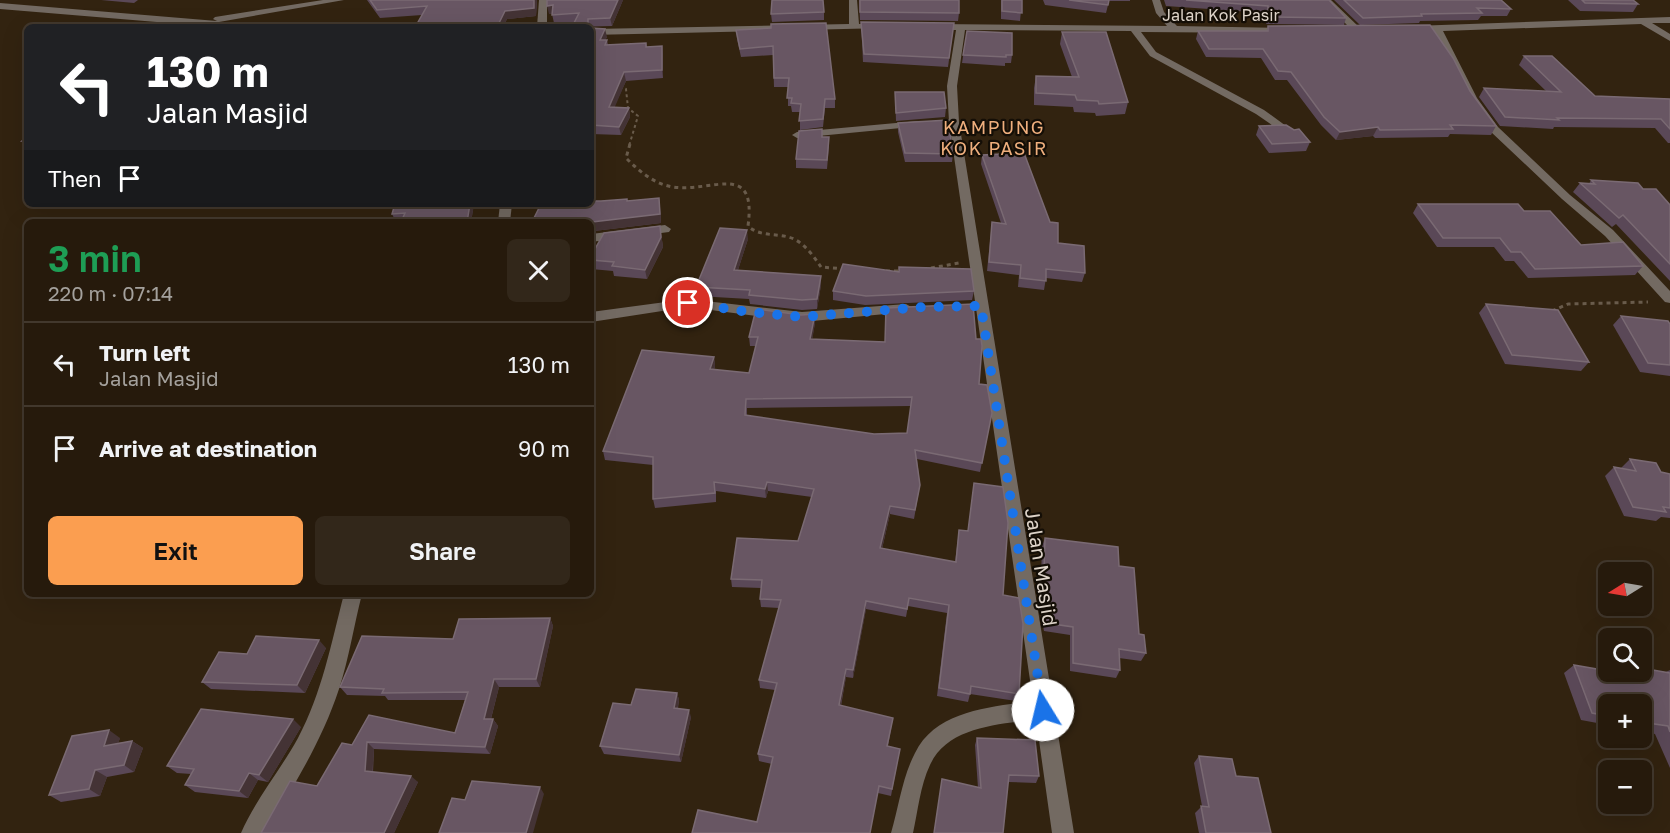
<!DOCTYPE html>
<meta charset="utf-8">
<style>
body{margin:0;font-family:"Golos Text",sans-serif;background:#32271a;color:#f1f3f6;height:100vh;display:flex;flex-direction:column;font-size:22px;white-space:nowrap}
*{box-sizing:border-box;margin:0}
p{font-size:20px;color:#a4a19d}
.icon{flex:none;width:33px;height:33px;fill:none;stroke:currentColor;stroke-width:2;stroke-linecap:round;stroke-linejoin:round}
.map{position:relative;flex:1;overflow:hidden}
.details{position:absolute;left:24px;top:219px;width:570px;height:378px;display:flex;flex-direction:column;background:#261a0c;border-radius:9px;box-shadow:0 6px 24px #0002,0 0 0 2px #42382d}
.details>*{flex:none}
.guide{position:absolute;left:24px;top:24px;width:570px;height:183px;border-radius:9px;box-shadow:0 6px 24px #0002,0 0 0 2px #42382d;background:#202124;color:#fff;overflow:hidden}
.needle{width:39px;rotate:259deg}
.buttons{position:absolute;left:1598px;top:562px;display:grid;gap:12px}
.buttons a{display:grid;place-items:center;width:54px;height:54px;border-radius:9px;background:#261a0c;box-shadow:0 6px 24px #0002,0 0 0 2px #42382d;font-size:30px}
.pin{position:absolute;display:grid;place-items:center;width:51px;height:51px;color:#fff;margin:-26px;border:3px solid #fff;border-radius:50%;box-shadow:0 2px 6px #0007}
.me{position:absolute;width:66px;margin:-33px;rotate:351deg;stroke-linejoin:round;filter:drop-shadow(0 0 4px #0008)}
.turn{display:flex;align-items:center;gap:21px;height:126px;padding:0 24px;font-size:27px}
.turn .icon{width:78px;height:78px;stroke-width:2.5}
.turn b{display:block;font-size:42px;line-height:51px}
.then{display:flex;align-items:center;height:57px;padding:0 24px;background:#0003;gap:12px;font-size:22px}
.round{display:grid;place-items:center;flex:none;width:63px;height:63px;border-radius:9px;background:#32271a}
.summary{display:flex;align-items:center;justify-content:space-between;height:102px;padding:0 24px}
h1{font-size:36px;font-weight:600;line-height:45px;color:#1e9e55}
.cta{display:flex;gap:12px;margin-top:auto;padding:12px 24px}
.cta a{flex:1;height:69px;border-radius:9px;background:#fb9e50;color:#111;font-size:24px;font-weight:600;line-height:69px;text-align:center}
.cta a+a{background:#32271a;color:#f1f3f6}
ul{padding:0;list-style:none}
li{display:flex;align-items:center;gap:18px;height:84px;padding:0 24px;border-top:2px solid #42382d}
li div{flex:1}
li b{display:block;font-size:22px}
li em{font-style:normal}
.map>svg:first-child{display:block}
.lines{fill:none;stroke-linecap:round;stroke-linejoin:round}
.path-far1{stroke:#695b4b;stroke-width:2;stroke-dasharray:3 3;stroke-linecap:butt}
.path{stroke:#695b4b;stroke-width:3;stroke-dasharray:4 4;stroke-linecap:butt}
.minor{fill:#736a62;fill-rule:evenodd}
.wall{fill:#5a4857;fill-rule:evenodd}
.shaded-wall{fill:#443335}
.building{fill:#685663;stroke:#7a6a73;stroke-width:1.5;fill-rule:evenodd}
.route{stroke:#1a73e8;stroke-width:10;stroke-dasharray:0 18}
.labels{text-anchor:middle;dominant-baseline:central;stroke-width:4.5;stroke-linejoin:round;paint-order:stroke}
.far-street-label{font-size:16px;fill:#ddd3c8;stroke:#140e06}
.far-quarter-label{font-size:18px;letter-spacing:1.5px;fill:#efaf7d;stroke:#140e06}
.street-label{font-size:20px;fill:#ddd3c8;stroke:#140e06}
</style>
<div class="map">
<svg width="1670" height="833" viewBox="0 0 1670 833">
<rect width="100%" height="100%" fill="#322310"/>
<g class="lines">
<!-- path-far1 -->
<path class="path-far1" d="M620 86 626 89 628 108 638 116 629 146"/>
<!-- path -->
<g class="path">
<path d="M630 144 626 158C639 171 654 184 673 187 712 193 757 160 748 226 761 238 778 232 794 239 806 245 814 257 821 267L845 269"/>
<path d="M931 268 959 263"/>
<path d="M886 271H902"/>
<path d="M1552 311 1568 304 1648 302"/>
</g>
<!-- minor -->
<g class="minor">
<path d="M323 0H344L219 22 250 24 255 27H217L0 9V3L217 21 213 19 215 17Z"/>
<path d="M539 0H547V27H537Z"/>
<path d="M849 0H857L859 24 882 23 885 24V28L591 35V29L849 24Z"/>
<path d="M1152 0H1160L1164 12 1177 26 1290 28V32L1287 33 1141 32 1156 52 1264 110 1297 134 1288 136 1256 114 1150 56 1131 31 965 30 957 86 959 122 1074 833H1052L1036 719C999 725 948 726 930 765 920 786 918 811 913 833H891C899 806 902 778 915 753 936 710 992 707 1033 701L949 122 947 86 956 30H933L928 27 933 24 1167 26 1156 13Z"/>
<path d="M1322 0H1331L1360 28V32H1354Z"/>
<path d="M1670 17V23H1652L1670 34V41L1641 24 1443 31 1477 98 1498 127 1570 195 1613 230 1670 291V303L1665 302 1605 236 1562 199 1490 131 1467 98 1434 31 1413 32 1408 29 1413 26Z"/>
<path d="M918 121 923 124 922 126 797 138 792 135 797 132Z"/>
<path d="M500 204H512L510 222H498Z"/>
<path d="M665 225 671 229 669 232 591 242V234Z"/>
<path d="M688 299 802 312 906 304 913 308 906 312 802 322 688 307 591 322V312Z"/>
<path d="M344 594H362C354 625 349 658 339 689 322 741 293 788 264 833H241C254 802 281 769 298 738 322 693 331 644 344 594Z"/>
</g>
</g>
<!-- wall -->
<g class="wall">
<path d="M101 0H138L134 3Z"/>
<path d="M367 0H537L536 16 507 19 503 27H418L417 24 422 15 380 18Z"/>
<path d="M623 0 612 26 572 27 575 22 554 23 552 14H549Z"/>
<path d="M859 0 959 13 958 21 860 20Z"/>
<path d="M1001 0H1022L1020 21 1001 19Z"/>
<path d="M1043 0H1130V1H1109L1106 13 1045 5Z"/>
<path d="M1164 0H1329L1346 18 1344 25 1266 24V13L1166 6Z"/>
<path d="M1334 0H1501L1511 9 1507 16H1481L1478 20 1420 21 1419 23 1360 25Z"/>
<path d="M1568 0H1633L1638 4 1633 12 1580 11Z"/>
<path d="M824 12V20L772 22 771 14Z"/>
<path d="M861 22 953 31 948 67 863 62Z"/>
<path d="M1268 26 1470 91 1496 126 1491 135 1450 134 1448 137 1375 138 1373 136 1336 140 1321 125 1287 80H1275L1261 58 1206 57 1196 39 1198 31H1267Z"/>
<path d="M591 28 607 37 605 40H607L608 45 646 43 647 47 663 54V78L626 81 614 107 629 108 630 117 621 135 591 134Z"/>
<path d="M771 28 835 99V108H825L823 127 800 130V112H792L791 106H788V87H774L773 55 741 57 737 39 736 30Z"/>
<path d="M967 31 1012 55 1011 63H1005V66L962 63Z"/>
<path d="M1062 32 1128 102 1125 114 1096 116 1095 113 1074 112 1073 107 1034 105V88L1036 76 1072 77 1060 44Z"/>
<path d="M1524 56 1595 96 1670 99V143H1668L1655 128 1554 127 1553 129 1500 126 1479 97 1484 88 1546 91 1519 65Z"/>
<path d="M895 92 946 108 945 117 896 121Z"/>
<path d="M898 123 953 154 952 162H905L898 132Z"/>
<path d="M1259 126 1310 142 1306 151 1269 153 1256 135Z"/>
<path d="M822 129V137L829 146 827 169 796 168V159Z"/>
<path d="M27 137V148L22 141Z"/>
<path d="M982 155 1085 273 1082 282 1046 278 1044 290 1018 287 1019 275 987 271 992 222 1001 223 981 164Z"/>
<path d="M1591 180 1643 189 1670 205V281L1616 224 1612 227 1573 192 1580 183 1589 184Z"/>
<path d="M628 201 660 207 661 223 594 231H591V222H534L533 220Z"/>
<path d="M474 204 471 222H396L392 214Z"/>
<path d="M1418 204 1524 211 1581 245 1643 266 1635 275 1528 278 1514 261H1505L1494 247H1437L1413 213Z"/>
<path d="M660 226 663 247 647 279 614 276 613 271 591 269V256Z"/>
<path d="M748 239 738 270 821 276V285L817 309 802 310 750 304 749 299 697 296 696 287Z"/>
<path d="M833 291H974L972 300 865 305 833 300Z"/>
<path d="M1486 304 1589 362 1581 371 1505 364 1479 313Z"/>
<path d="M815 314V323L812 339 979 384 992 413 980 472 917 459 920 485 914 519 890 514 882 549 955 562 959 530 968 531 974 483 1003 595 1019 694 1016 701 970 694 968 702 937 696 947 613 908 606 906 617 866 609 853 678 846 677 841 706 893 718 888 746 900 749 891 796 878 793 757 822 772 764 759 761 758 754 775 690 760 688 759 680 779 608 761 607 760 599 761 588 732 587 731 579 798 541 812 497 768 491 766 498 716 491V502L655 508 653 499V465L605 460 603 451 714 357 715 366 714 370 749 373 756 346H750L749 337 801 315ZM911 406 907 433 874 434 747 416V408Z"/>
<path d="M1621 316 1670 324V376L1640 372 1613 325Z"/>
<path d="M1630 459 1661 472 1670 474V518L1661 517 1656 521 1624 516 1605 476 1614 467 1621 468Z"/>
<path d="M1045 538 1119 566 1139 634 1146 653 1141 661 1119 658 1120 670 1116 678 1070 671V635L1044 631 1040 610 1042 546Z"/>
<path d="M550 618 553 626 540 687H499L491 719H493L498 726 490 754 374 749 373 772 418 782 394 833H261L317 786 352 745 369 715 455 733 465 700H388L385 696 347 695 340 687 453 639Z"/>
<path d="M326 648 305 693 211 689 202 682 247 654Z"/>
<path d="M1574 665 1608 672H1666L1670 670V768L1655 734 1641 731V705H1608V725L1581 720 1564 673Z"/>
<path d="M677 693 679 700 678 708 691 717 681 762 604 754 600 746 631 705Z"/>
<path d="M301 727 268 782 258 780 248 798 195 792 185 785 191 774 177 773 167 766Z"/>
<path d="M120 738 118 743 132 741 143 748 134 772 107 777 100 796 61 802 49 795Z"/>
<path d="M977 738 1039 776 1036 783 1008 782 1003 833H934L942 779 978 788 975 745Z"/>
<path d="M1199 756 1236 776 1271 833H1199L1195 813 1202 806 1194 763Z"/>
</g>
<!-- shaded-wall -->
<g class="shaded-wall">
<path d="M534 0H537L536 16 507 19 503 27H497L505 11Z"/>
<path d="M618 0H623L612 26 610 18Z"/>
<path d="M553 5 555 14H549L547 6Z"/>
<path d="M605 29 607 37 602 48 600 40Z"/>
<path d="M662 46 663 54V78L662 70Z"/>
<path d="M624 72 626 81 611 116 609 107Z"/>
<path d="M629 108 630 117 621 135 619 127Z"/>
<path d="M1378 127 1373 136 1336 140 1340 132Z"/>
<path d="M659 198 661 223 594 231 592 222Z"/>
<path d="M470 204H474L471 222H467Z"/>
<path d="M660 226 663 247 647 279 645 270Z"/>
<path d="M747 230 748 239 735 279 734 270Z"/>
<path d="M821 276V285L817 309V299Z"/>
<path d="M815 314V323L811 348 810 339Z"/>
<path d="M714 357 715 366 711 379 710 369Z"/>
<path d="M767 482 768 491 766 498 765 489Z"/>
<path d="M890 506V514L880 557V548Z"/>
<path d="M866 601V609L853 678V670Z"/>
<path d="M550 618 553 626 540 687 536 679Z"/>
<path d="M319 640 326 648 305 693 297 685Z"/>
<path d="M846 669V677L839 713V705Z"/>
<path d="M494 679 499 687 489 726 484 719Z"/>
<path d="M677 693 679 700 676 716 674 708Z"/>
<path d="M689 710 691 717 681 762 679 755Z"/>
<path d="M293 719 301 727 268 782 259 775Z"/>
<path d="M493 719 498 726 490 754 485 747Z"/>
<path d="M109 730 120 738 115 753 104 746Z"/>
<path d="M132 741 143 748 134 772 124 765Z"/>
<path d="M367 742 374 749 372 778 365 771Z"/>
<path d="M95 770 107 777 100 796 89 789Z"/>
<path d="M249 773 258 780 248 798 239 791Z"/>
<path d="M411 776 418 782 394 833H384Z"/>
<path d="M540 787 544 794 533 833H526Z"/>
</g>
<!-- building -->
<g class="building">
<path d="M370 0H534V8L505 11 497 27H434L436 23 417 24 427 6 377 10Z"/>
<path d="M547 0H618L610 18 588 19V27H572L579 13 552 15 553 5 547 6Z"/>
<path d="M772 0H823L824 12 771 14Z"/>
<path d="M860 0H959V13L860 12Z"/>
<path d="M1002 0H1022V13L1002 11Z"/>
<path d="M1069 0H1109L1108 5Z"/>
<path d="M1186 0H1329L1346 18 1268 17V6Z"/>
<path d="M1344 0H1501L1511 9 1477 8 1482 13 1421 14 1422 16 1363 18Z"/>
<path d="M1582 0H1633L1638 4 1585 3Z"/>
<path d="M861 22 954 23 949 58 864 54Z"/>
<path d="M826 23 835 99H825L823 119 799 121 801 104 791 103 792 98H787L789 78H774L773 46 740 49 736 30 771 28V24Z"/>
<path d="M1430 25 1453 58 1470 91 1496 126 1450 125 1453 129 1380 130 1378 127 1340 132 1324 117 1291 72 1278 71 1263 49H1209L1198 31H1268V26Z"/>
<path d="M591 28 605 29 600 40H607L605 45 646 43V47L662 46V70L624 72 609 107 629 108 619 127 591 125Z"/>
<path d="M967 31 1012 33V55H1006V57L963 55Z"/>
<path d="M1062 32H1106L1128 102 1099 104 1098 101 1077 100 1075 95 1036 93V76L1079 77Z"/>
<path d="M1524 56H1552L1595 96 1670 99V129L1661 119 1557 118 1559 120 1505 117 1484 88 1561 92Z"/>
<path d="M895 92H944L946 108 896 113Z"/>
<path d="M948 120 953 154 905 153 898 123Z"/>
<path d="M1286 125 1294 130 1299 129 1310 142 1272 144 1259 126Z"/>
<path d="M822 129V137H829L827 160 796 159 799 131Z"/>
<path d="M27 137V141H22Z"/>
<path d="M1024 153 1050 222 1058 223V243L1084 246 1085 273 1046 269V281L1020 278 1021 265 989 262 992 222 1006 224 982 155Z"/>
<path d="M1591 180 1638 183 1643 189H1656L1670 205V264L1623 215 1619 218 1580 183 1595 184Z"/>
<path d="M659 198 660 214 592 222 533 220 541 204H591V201H601L627 199V201Z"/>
<path d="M395 204H470L467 222H401L405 213 392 214Z"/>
<path d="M1418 204H1518L1524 211H1550L1581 245 1623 242 1643 266 1535 269 1521 252H1511L1500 238H1443Z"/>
<path d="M660 226 661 237 645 270 612 266 614 262 591 260V256L604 233Z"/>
<path d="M720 228 747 230 734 270 821 276 817 299 802 300 749 295 750 290 696 287Z"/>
<path d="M843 264 899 272V267L971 269 974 291 866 296 833 291Z"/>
<path d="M973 304 976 339H981L982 346 979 384 987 385 992 413 982 463 915 450 920 485 915 510 890 506 880 548 956 562 959 530 968 531 974 483 1003 487 1008 523 1003 595 1019 598 1023 624 1019 694 971 686 970 694 939 688 949 605 909 598 907 609 866 601 853 670 846 669 839 705 893 718 887 746 900 749 892 789 879 786 870 833H692L698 810 757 822 773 757 758 754 777 683 759 680 781 600 760 599 762 580 731 579 737 538 798 541 814 489 767 482 765 489 714 482 715 493 653 499V457L603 451 642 350 714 357 710 369 749 373 758 337H749L756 309 801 315 815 314 810 339 885 342 886 308ZM912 397 907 433 874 434 745 415 746 399Z"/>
<path d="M1486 304 1558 310 1589 362 1512 355Z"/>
<path d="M1621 316 1668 321 1670 324V365L1648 363Z"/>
<path d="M1630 459 1656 463 1661 472 1670 474V508L1663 507 1666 512 1633 507 1614 467 1636 471Z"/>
<path d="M1045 538 1118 547 1119 566 1134 568 1139 634 1144 635 1146 653 1119 649 1120 670 1073 663V627L1046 623 1043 602Z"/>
<path d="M550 618 536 679H494L484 719H493L485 747 367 742 365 771 411 776 384 833H261L290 781 317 786 342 743 352 745 369 715 455 733 468 692 382 693 384 689 340 687 362 636 453 639 459 619Z"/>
<path d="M256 636 319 640 297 685 202 682 219 652 247 654Z"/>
<path d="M1574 665 1608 671V672L1630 675 1627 672H1641V668L1670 673V732L1668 726 1641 722V705H1608V716L1592 713Z"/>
<path d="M636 689 677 693 674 708 689 710 679 755 600 746 613 703 631 705Z"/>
<path d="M201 709 293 719 259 775 249 773 239 791 185 785 194 769 167 766Z"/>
<path d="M109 730 104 746 132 741 124 765 95 770 89 789 49 795 72 736Z"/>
<path d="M977 738 1035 740 1039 776 1009 775 1003 833H934L942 779 981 788Z"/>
<path d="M1199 756 1232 759 1236 776 1258 778 1271 833H1206L1201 806 1209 807Z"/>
<path d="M472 781 540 787 526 833H439L452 798 465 800Z"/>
</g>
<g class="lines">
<!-- route -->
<path class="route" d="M688 303 749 312 802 317 924 307 981 306 1043 710"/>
</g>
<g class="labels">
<!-- far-street labels -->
<g class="far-street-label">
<text x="1221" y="15">Jalan Kok Pasir</text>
</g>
<!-- far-quarter labels -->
<g class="far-quarter-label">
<text x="994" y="127">KAMPUNG<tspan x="994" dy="21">KOK PASIR</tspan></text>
</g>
<!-- street labels -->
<g class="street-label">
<text transform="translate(1042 567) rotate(81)">Jalan Masjid</text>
</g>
</g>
</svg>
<div class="buttons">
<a><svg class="needle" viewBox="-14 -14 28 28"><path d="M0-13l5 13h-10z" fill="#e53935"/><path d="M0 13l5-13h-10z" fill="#a4a19d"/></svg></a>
<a><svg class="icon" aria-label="search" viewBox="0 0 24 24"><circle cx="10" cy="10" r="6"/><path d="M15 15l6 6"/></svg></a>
<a>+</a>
<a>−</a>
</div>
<div class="pin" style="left:688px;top:303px;background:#d93025"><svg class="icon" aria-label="arrive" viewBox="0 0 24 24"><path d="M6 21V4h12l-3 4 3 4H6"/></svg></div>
<svg class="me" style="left:1043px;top:710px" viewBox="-20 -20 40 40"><circle r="19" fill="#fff"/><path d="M0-13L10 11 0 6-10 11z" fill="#1a73e8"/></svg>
<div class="guide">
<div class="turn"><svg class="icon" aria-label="left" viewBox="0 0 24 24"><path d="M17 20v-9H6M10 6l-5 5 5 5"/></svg><div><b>130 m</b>Jalan Masjid</div></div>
<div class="then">Then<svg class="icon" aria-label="arrive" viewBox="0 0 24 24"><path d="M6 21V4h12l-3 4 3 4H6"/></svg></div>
</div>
<section class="details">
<div class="summary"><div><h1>3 min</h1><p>220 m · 07:14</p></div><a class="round"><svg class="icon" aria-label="close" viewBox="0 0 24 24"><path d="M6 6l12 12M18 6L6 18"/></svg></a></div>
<ul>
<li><svg class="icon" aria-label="left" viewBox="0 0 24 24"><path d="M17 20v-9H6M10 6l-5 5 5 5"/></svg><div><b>Turn left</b><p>Jalan Masjid</p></div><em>130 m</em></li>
<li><svg class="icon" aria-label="arrive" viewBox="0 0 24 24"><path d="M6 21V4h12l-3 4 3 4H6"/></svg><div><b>Arrive at destination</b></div><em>90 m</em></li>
</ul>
<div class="cta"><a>Exit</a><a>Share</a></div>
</section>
</div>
